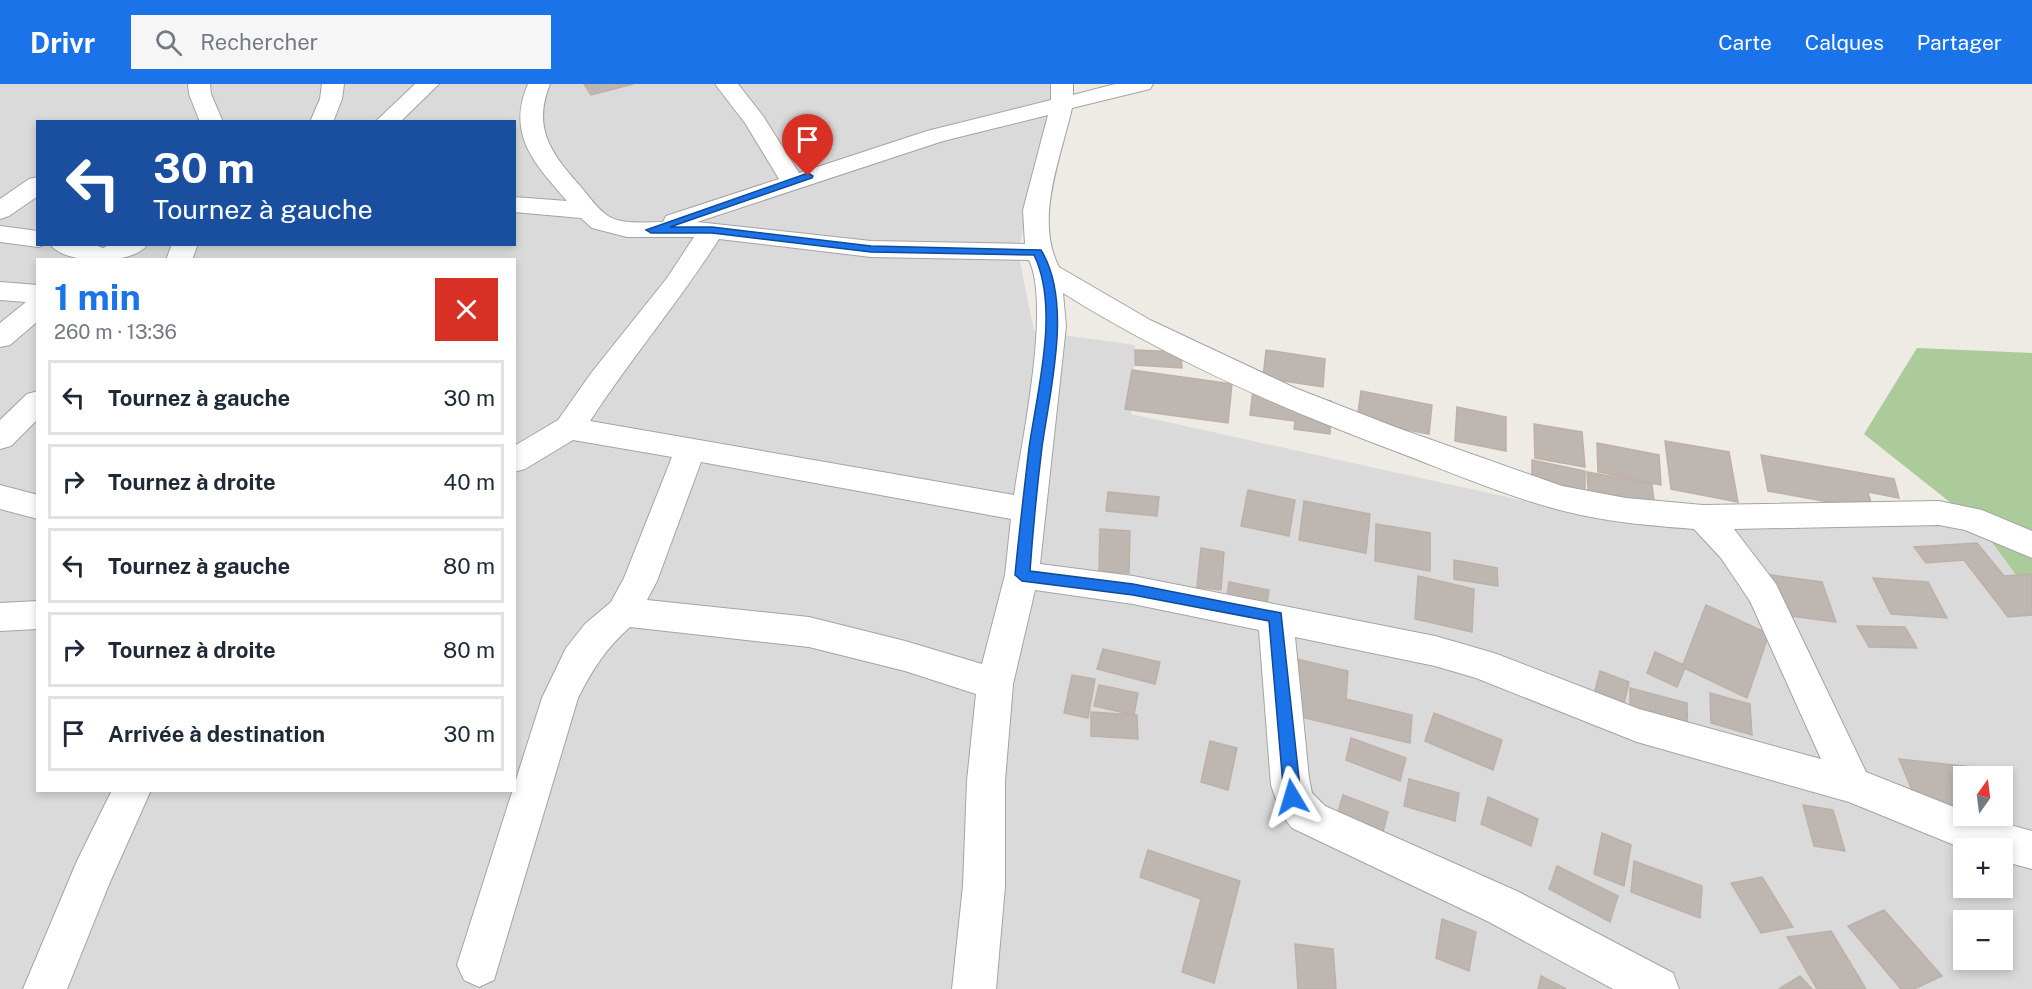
<!DOCTYPE html>
<html lang="fr">
<meta charset="utf-8">
<style>
body{margin:0;font-family:"Public Sans",sans-serif;background:#f6f6f7;color:#1f2937;height:100vh;display:flex;flex-direction:column;font-size:22px;white-space:nowrap}
*{box-sizing:border-box;margin:0}
p{font-size:20px;color:#747a83}
.icon{flex:none;width:33px;height:33px;fill:none;stroke:currentColor;stroke-width:2;stroke-linecap:round;stroke-linejoin:round}
.map{position:relative;flex:1;overflow:hidden}
.panel{position:absolute;left:36px;top:174px;width:480px;height:534px;display:flex;flex-direction:column;background:#fff;border-radius:0px;box-shadow:0 3px 9px #0003}
.panel>*{flex:none}
.top-card{position:absolute;left:36px;top:36px;width:480px;height:126px;border-radius:0px;box-shadow:0 3px 9px #0003;background:#1a4fa0;color:#fff;overflow:hidden}
.needle{width:39px;rotate:14deg}
.tools{position:absolute;left:1953px;top:682px;display:grid;gap:12px}
.tools a{display:grid;place-items:center;width:60px;height:60px;border-radius:0px;background:#fff;box-shadow:0 3px 9px #0003;font-size:30px}
.pin{position:absolute;display:grid;place-items:center;width:51px;height:51px;color:#fff;margin:-62px -26px;border-radius:50% 50% 50% 0;rotate:-45deg;box-shadow:0 0 6px #0007}
.pin .icon{rotate:45deg}
.me{position:absolute;width:66px;margin:-33px;rotate:353deg;stroke-linejoin:round;filter:drop-shadow(0 0 4px #0008)}
.turn{display:flex;align-items:center;gap:21px;height:126px;padding:0 18px;font-size:27px}
.turn .icon{width:78px;height:78px;stroke-width:2.5}
.turn b{display:block;font-size:42px;line-height:51px}
.round{display:grid;place-items:center;flex:none;width:63px;height:63px;border-radius:0px;background:#f6f6f7}
.head{display:flex;align-items:center;justify-content:space-between;height:102px;padding:0 18px}
h1{font-size:36px;font-weight:700;line-height:45px;color:#1a73e8}
ul{padding:0;list-style:none}
li{display:flex;align-items:center;gap:18px;height:75px;margin:0 12px 9px;padding:0 6px;border:3px solid #e0e1e3;border-radius:0px}
li div{flex:1}
li b{display:block;font-size:22px}
li em{font-style:normal}
header{display:flex;align-items:center;gap:36px;box-sizing:border-box;height:84px;padding:0 30px;background:#1a73e8;color:#fff}
header strong{font-size:28px}
nav{display:flex;gap:33px;margin-inline-start:auto;font-size:21px}
.search{width:420px;height:54px;background:#f6f6f7;display:flex;align-items:center;gap:15px;box-sizing:border-box;padding:0 21px;border-radius:0px;color:#747a83;font-size:22px}
.map>svg:first-child{display:block}
.residential{fill:#dbdada;fill-rule:evenodd}
.forest{fill:#abcc9a}
.building{fill:#beb6b0;stroke:#bfb0a7;stroke-width:1.5}
.lines{fill:none;stroke-linecap:round;stroke-linejoin:round}
.minor-casing{stroke:#a4a4a4;stroke-width:2}
.minor{fill:#fff;fill-rule:evenodd}
.route{fill:#1a73e8;stroke:#114b97;stroke-width:1.5}
</style>
<header>
<strong>Drivr</strong>
<div class="search"><svg class="icon" aria-label="search" viewBox="0 0 24 24"><circle cx="10" cy="10" r="6"/><path d="M15 15l6 6"/></svg>Rechercher</div>
<nav><a>Carte</a><a>Calques</a><a>Partager</a></nav>
</header>
<div class="map">
<svg width="2032" height="905" viewBox="0 0 2032 905">
<rect width="100%" height="100%" fill="#eeeae4"/>
<!-- residential -->
<path class="residential" d="M0 0H1056L1018 168 1034 247 1135 261 1131 330 1552 423 1655 441 1980 442 2032 492V905H0ZM38 38H514V160H38ZM38 176H514V706H38ZM1964 693H2002V732H1964ZM1964 765H2002V804H1964ZM1964 837H2002V876H1964Z"/>
<!-- forest -->
<path class="forest" d="M1917 264 2032 269V492H2017L1980 442 1864 350Z"/>
<!-- building -->
<g class="building">
<path d="M584 0H633L591 11Z"/>
<path d="M1135 266 1181 268 1182 284 1135 281Z"/>
<path d="M1266 266 1325 275 1323 303 1263 294Z"/>
<path d="M1132 286 1232 300 1228 339 1125 325Z"/>
<path d="M1253 306 1331 317 1330 350 1294 345 1295 337 1250 331Z"/>
<path d="M1361 307 1432 321 1429 350 1357 336Z"/>
<path d="M1457 323 1506 333V367L1455 357Z"/>
<path d="M1534 340 1582 348 1585 383 1535 374Z"/>
<path d="M1665 357 1729 368 1738 418 1671 405Z"/>
<path d="M1597 359 1659 371 1661 401 1598 388Z"/>
<path d="M1761 371 1894 395 1899 414 1868 408 1873 426 1768 407Z"/>
<path d="M1532 376 1585 387V423L1555 416V398L1532 393Z"/>
<path d="M1587 388 1652 400 1656 435 1589 422Z"/>
<path d="M1248 406 1295 416 1289 452 1241 442Z"/>
<path d="M1108 408 1159 413 1157 432 1106 427Z"/>
<path d="M1304 417 1370 430 1366 469 1299 456Z"/>
<path d="M1376 440 1430 449V487L1375 477Z"/>
<path d="M1100 445 1130 447 1129 489 1099 488Z"/>
<path d="M1977 459 2004 492 2032 490V531L2008 533 1964 476 1926 479 1914 463Z"/>
<path d="M1201 464 1224 468 1221 506 1197 503Z"/>
<path d="M1454 476 1497 484 1498 502 1454 495Z"/>
<path d="M1764 490 1822 498 1836 538 1777 530Z"/>
<path d="M1418 492 1474 505 1472 548 1415 535Z"/>
<path d="M1873 494 1928 498 1947 534 1891 530Z"/>
<path d="M1229 498 1269 506 1266 525 1226 517Z"/>
<path d="M1706 521 1769 550 1747 614 1682 583Z"/>
<path d="M1857 542 1905 543 1917 564 1869 563Z"/>
<path d="M1103 565 1160 578 1155 600 1097 585Z"/>
<path d="M1655 568 1686 582 1677 603 1647 589Z"/>
<path d="M1284 572 1348 587 1346 615 1412 631 1410 659 1276 627Z"/>
<path d="M1600 587 1629 598 1621 633 1591 622Z"/>
<path d="M1072 591 1095 595 1088 634 1064 629Z"/>
<path d="M1099 601 1138 609 1134 631 1094 622Z"/>
<path d="M1630 604 1687 619 1688 661 1630 644Z"/>
<path d="M1710 609 1750 620 1752 651 1711 639Z"/>
<path d="M1091 628 1137 631 1138 655 1091 652Z"/>
<path d="M1434 629 1502 656 1493 686 1425 657Z"/>
<path d="M1351 654 1406 674 1400 697 1346 676Z"/>
<path d="M1210 657 1237 664 1228 706 1201 698Z"/>
<path d="M1899 675 1982 684 1986 693H1964V729L1920 725Z"/>
<path d="M1409 695 1459 709 1455 737 1404 722Z"/>
<path d="M1343 711 1388 728 1379 764 1333 746Z"/>
<path d="M1488 713 1538 735 1531 762 1481 740Z"/>
<path d="M1803 721 1833 726 1845 767 1814 762Z"/>
<path d="M1602 749 1631 761 1624 802 1594 790Z"/>
<path d="M1148 766 1240 797 1214 899 1182 888 1201 815 1140 793Z"/>
<path d="M1634 777 1702 802 1700 834 1631 808Z"/>
<path d="M1557 782 1618 812 1610 838 1549 805Z"/>
<path d="M1762 793 1793 843 1761 849 1731 799Z"/>
<path d="M1884 826 1942 892 1914 905H1901L1848 842Z"/>
<path d="M1442 835 1476 848 1469 887 1436 874Z"/>
<path d="M1831 847 1866 905H1817L1787 853Z"/>
<path d="M1295 860 1333 865 1336 905H1298Z"/>
<path d="M1541 892 1566 905H1538Z"/>
<path d="M1800 892 1812 905H1779Z"/>
</g>
<g class="lines">
<!-- minor casing -->
<g class="minor-casing">
<g id="minor">
<path d="M188 0H210L211 10 223 38H200L189 10Z"/>
<path d="M322 0H344L342 15 333 38H310L320 15Z"/>
<path d="M415 0H439L400 38H375Z"/>
<path d="M528 0H550C532 44 551 69 580 102 589 112 597 125 608 132 622 141 647 138 663 138L666 132 779 95 745 39 715 0H738L763 32 799 89 927 47 1051 16V0H1073V11L1115 0H1153L1150 5 1072 24C1061 73 1034 136 1059 183L1150 236 1295 304 1395 343 1562 402 1626 414 1703 421 1939 417 1982 426 2032 447V474L1965 446 1939 441 1734 445 1776 500 1866 688 1964 727V732H1978L2032 747V785L2002 777V765H1964L1849 718 1637 658 1476 594 1435 582 1295 553 1309 694 1312 709 1325 722 1519 808 1673 889 1679 905H1613L1489 838 1292 744 1281 730 1271 701 1259 546 1133 520 1035 506 1013 600 1005 697V802L996 905H952L963 802 967 697 976 610 905 587 809 563 630 543C606 564 592 586 578 614L494 896 479 903 464 896 457 881 542 614 566 564 585 540 611 518 624 494 672 373 573 356 525 385 514 388V362L558 336 592 288 667 194 694 153H627L592 144 581 134 514 128V113L567 117C535 80 506 51 528 0ZM1048 31 1023 126 1025 160 871 157 697 138 943 57ZM719 155 871 173 1029 176C1051 222 1022 356 1014 411L590 337C631 274 679 218 719 155ZM1063 209C1165 273 1275 322 1387 364 1451 388 1515 417 1581 431 1618 439 1657 442 1694 445L1721 474 1750 517 1821 675 1639 625 1494 569 1435 552 1133 492 1040 480 1066 242ZM701 378 1011 435 1005 491 982 580 905 557 809 533 647 516 657 497Z"/>
<path d="M38 93V112L9 132 0 135V115L29 95Z"/>
<path d="M0 142 38 147V160H47L38 163 0 158Z"/>
<path d="M50 160H92L103 164 111 160H148C133 182 64 181 50 160Z"/>
<path d="M172 160H198L192 176H166Z"/>
<path d="M0 198 38 201V237L10 261 0 263V239L26 218 0 216Z"/>
<path d="M38 307V335L11 362 0 365V336L27 310Z"/>
<path d="M0 401 38 411V435L0 425Z"/>
<path d="M38 517V545L0 547V519Z"/>
<path d="M112 706H151L110 798 67 905H23L77 777Z"/>
</g>
</g>
<!-- minor -->
<use href="#minor" class="minor"/>
</g>
<!-- route -->
<path class="route" d="M808 89 813 92 812 94 670 143H712L871 162 1041 166C1073 218 1050 305 1042 363 1037 404 1033 445 1030 487L1133 500 1281 529 1301 713 1298 718 1292 720 1287 718 1284 713 1269 537 1133 511 1022 497 1015 491C1019 449 1024 407 1029 364 1037 307 1060 224 1034 171L871 168 712 149H651L646 146Z"/>
</svg>
<div class="tools">
<a><svg class="needle" viewBox="-14 -14 28 28"><path d="M0-13l5 13h-10z" fill="#e53935"/><path d="M0 13l5-13h-10z" fill="#747a83"/></svg></a>
<a>+</a>
<a>−</a>
</div>
<div class="pin" style="left:808px;top:92px;background:#d93025"><svg class="icon" aria-label="arrive" viewBox="0 0 24 24"><path d="M6 21V4h12l-3 4 3 4H6"/></svg></div>
<svg class="me" style="left:1292px;top:713px" viewBox="-20 -20 40 40"><path d="M0-17L14 15 0 8-14 15z" fill="#1a73e8" stroke="#fff" stroke-width="4"/></svg>
<div class="top-card">
<div class="turn"><svg class="icon" aria-label="left" viewBox="0 0 24 24"><path d="M17 20v-9H6M10 6l-5 5 5 5"/></svg><div><b>30 m</b>Tournez à gauche</div></div>
</div>
<section class="panel">
<div class="head"><div><h1>1 min</h1><p>260 m · 13:36</p></div><a class="round" style="background:#d93025;color:#fff"><svg class="icon" aria-label="close" viewBox="0 0 24 24"><path d="M6 6l12 12M18 6L6 18"/></svg></a></div>
<ul>
<li><svg class="icon" aria-label="left" viewBox="0 0 24 24"><path d="M17 20v-9H6M10 6l-5 5 5 5"/></svg><div><b>Tournez à gauche</b></div><em>30 m</em></li>
<li><svg class="icon" aria-label="right" viewBox="0 0 24 24"><path d="M7 20v-9h11M14 6l5 5-5 5"/></svg><div><b>Tournez à droite</b></div><em>40 m</em></li>
<li><svg class="icon" aria-label="left" viewBox="0 0 24 24"><path d="M17 20v-9H6M10 6l-5 5 5 5"/></svg><div><b>Tournez à gauche</b></div><em>80 m</em></li>
<li><svg class="icon" aria-label="right" viewBox="0 0 24 24"><path d="M7 20v-9h11M14 6l5 5-5 5"/></svg><div><b>Tournez à droite</b></div><em>80 m</em></li>
<li><svg class="icon" aria-label="arrive" viewBox="0 0 24 24"><path d="M6 21V4h12l-3 4 3 4H6"/></svg><div><b>Arrivée à destination</b></div><em>30 m</em></li>
</ul>
</section>
</div>
